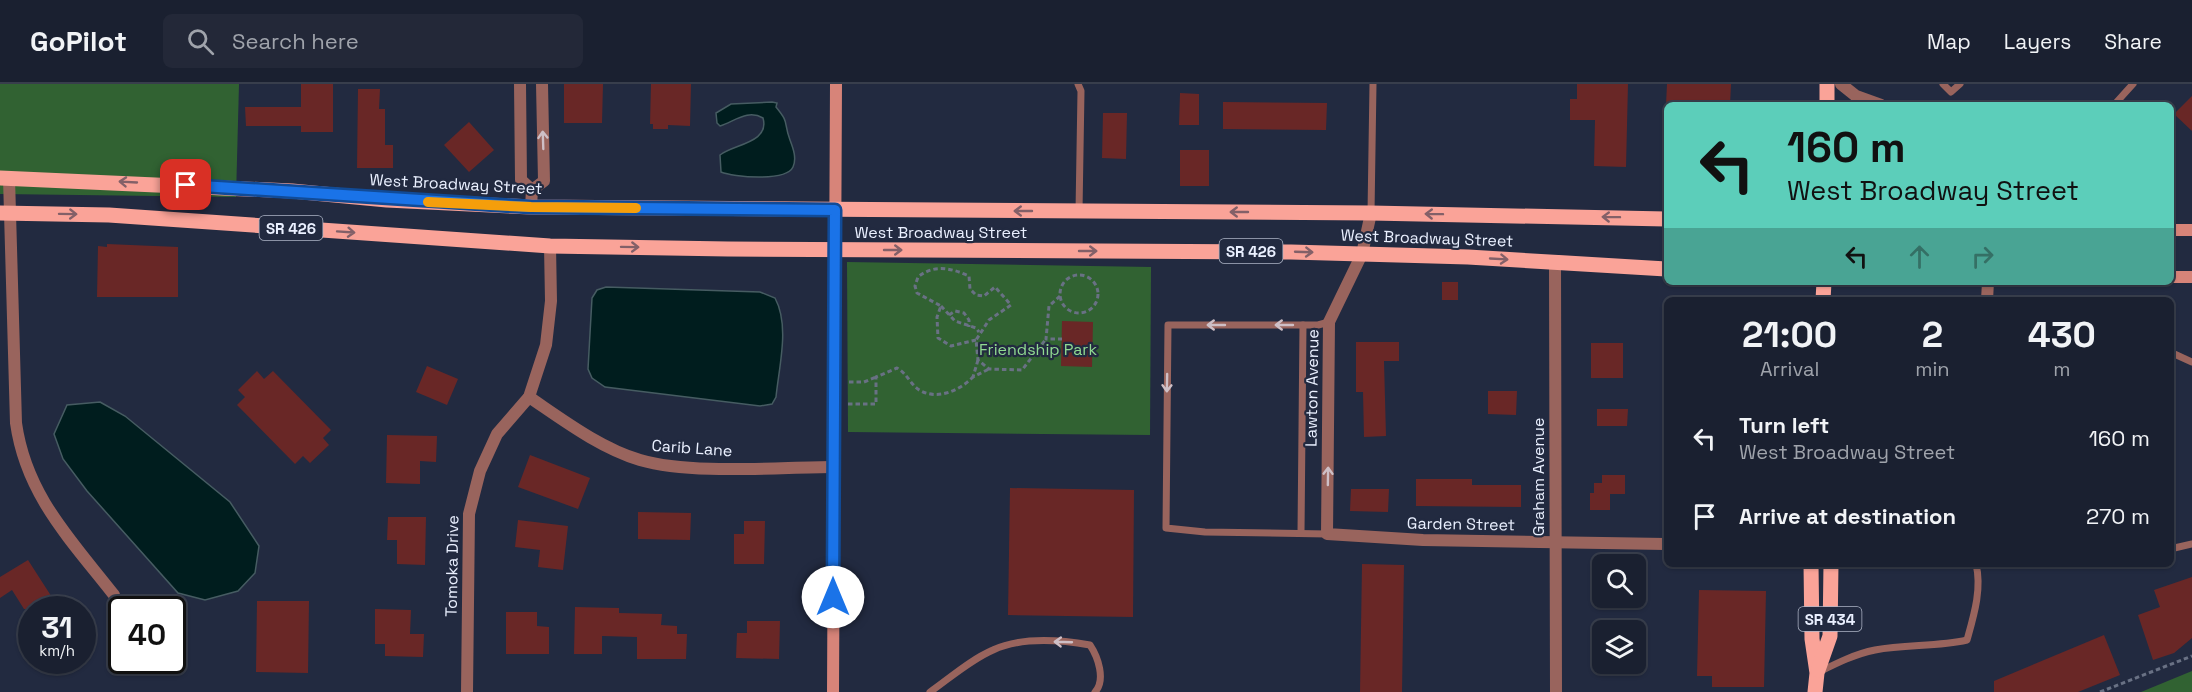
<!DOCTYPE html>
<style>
body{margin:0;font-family:"Space Grotesk",sans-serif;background:#232838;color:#f1f3f6;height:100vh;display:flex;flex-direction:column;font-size:22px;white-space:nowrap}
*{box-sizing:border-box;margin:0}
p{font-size:20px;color:#9fa3ab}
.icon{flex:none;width:33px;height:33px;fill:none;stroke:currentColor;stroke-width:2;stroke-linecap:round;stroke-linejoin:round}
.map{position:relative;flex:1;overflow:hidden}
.sheet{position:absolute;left:1664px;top:213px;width:510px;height:270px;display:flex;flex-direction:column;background:#1a2030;border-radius:9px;box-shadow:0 2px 4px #0004,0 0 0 2px #383e4c}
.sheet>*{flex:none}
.hud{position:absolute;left:1664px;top:18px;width:510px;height:183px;border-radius:9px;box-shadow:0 2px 4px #0004,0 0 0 2px #383e4c;background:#5cceba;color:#111;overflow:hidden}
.controls{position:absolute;left:1592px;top:470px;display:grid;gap:12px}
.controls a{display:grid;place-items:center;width:54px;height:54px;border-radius:9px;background:#1a2030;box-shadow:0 2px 4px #0004,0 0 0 2px #383e4c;font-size:30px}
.speed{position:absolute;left:18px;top:512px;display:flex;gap:12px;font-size:30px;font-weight:700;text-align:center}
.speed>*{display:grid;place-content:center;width:78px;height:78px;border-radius:50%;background:#1a2030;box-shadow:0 2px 4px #0004,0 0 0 2px #383e4c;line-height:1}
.speed small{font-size:15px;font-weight:400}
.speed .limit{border:3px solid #111;border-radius:9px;background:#fff;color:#111}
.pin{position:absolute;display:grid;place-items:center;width:51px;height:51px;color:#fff;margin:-26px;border-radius:12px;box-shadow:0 3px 9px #0006}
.me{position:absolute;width:66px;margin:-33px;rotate:0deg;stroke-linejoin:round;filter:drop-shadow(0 0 4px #0008)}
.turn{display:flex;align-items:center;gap:21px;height:126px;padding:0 24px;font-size:27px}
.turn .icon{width:78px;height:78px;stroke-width:2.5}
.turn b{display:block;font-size:42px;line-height:51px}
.lanes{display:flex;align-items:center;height:57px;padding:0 24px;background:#0003;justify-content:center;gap:30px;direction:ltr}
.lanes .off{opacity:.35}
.eta{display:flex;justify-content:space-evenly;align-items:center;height:102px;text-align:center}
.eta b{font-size:36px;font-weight:800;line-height:42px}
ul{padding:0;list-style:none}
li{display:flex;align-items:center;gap:18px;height:78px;padding:0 24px}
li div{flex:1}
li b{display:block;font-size:22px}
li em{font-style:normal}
header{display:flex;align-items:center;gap:36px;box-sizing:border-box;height:84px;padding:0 30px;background:#1a2030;border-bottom:2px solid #383e4c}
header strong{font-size:28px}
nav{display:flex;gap:33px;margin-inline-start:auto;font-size:21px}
.search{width:420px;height:54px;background:#232838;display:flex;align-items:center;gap:15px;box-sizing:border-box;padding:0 21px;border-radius:9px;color:#9fa3ab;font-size:22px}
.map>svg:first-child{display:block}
.green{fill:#316232}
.water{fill:#001d1e;stroke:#465c62;stroke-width:1.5}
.building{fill:#692726}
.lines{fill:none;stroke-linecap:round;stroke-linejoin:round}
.path{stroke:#697184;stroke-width:3;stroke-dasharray:4.5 3;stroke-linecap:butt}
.lane{stroke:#99645d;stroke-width:7}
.street{stroke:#99645d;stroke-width:12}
.secondary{stroke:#d78479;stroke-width:12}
.primary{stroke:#faa398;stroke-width:15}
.oneway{stroke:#cebfc6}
.oneway2{stroke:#836068}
.route-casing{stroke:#114b97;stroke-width:15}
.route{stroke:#1a73e8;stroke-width:10}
.slow{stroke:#f59e0b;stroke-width:10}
.labels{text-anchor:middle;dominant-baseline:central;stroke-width:4.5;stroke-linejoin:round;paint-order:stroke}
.shield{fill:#222a40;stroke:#aeb5c6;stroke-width:1.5}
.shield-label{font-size:15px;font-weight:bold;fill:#eaf0ff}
.street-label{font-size:16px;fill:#eaf0ff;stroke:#222a40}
.park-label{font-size:16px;fill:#91da91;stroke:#222a40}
</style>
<header>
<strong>GoPilot</strong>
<div class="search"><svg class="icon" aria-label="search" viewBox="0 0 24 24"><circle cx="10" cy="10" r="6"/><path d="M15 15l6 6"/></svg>Search here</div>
<nav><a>Map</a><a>Layers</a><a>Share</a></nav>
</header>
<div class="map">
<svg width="2192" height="608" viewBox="0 0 2192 608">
<rect width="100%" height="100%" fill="#222a40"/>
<!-- green -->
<g class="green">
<path d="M0 0H239L236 113 0 110Z"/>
<path d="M847 178 1151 183 1150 351 848 348Z"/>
<path d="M2192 587V608H2141Z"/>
</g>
<!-- water -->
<g class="water">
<path d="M772 18 777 19 776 23C790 40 783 37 790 56 793 64 797 74 793 83 786 98 733 93 721 88L720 71C734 60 770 59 763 34 748 25 735 37 720 42L717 39 716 29 731 20Z"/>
<path d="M606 203 760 208 775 214C790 242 779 282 776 313L772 320 760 322 605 303 592 294 588 285 592 214 597 206Z"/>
<path d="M100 318 125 332 230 418 259 462 255 489 238 507 205 516 178 509 87 407 63 375 54 350 67 321Z"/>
</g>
<!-- building -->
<g class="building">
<path d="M301 0H333V48H301V42H246L245 23H301Z"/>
<path d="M564 0H603L602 39H564Z"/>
<path d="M651 0H691L690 42 668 41V45H653V40H650Z"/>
<path d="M1577 0H1628L1626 83 1594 82 1595 36H1570V15H1577Z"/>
<path d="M1667 0H1731L1730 21H1666Z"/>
<path d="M358 5H380L379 25H385V61H393V84H357Z"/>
<path d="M1180 9 1199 10V41H1179Z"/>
<path d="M2192 12V47L2174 30Z"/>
<path d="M1223 18 1327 19 1326 46 1223 45Z"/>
<path d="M1103 29H1127L1126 75 1102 74Z"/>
<path d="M469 38 494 66 469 88 444 61Z"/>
<rect x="1180" y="66" width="29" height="36"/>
<path d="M107 160 178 163V213H97L98 162 107 163Z"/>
<rect x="1442" y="198" width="16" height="18"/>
<path d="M1062 237 1093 238 1092 283 1061 282Z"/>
<path d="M1356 258H1399V277H1384L1386 352 1364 353 1363 308H1356Z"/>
<rect x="1591" y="259" width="32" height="35"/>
<path d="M427 282 458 295 447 321 416 308Z"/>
<path d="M257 287 264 295 273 287 331 346 323 354 329 361 310 379 303 372 295 380 237 321 245 313 238 306Z"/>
<path d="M1488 307H1517L1516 331 1488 330Z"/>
<path d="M1597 325H1628L1627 342H1597Z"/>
<path d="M387 351 437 352 436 378 420 377V400L386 399Z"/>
<path d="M530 371 590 394 578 425 518 403Z"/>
<path d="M1602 391H1625V410H1610V426H1590V409H1594V399H1602Z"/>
<path d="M1416 395H1472V401H1521V423L1416 422Z"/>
<path d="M1010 404 1134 406 1133 533 1008 531Z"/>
<path d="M1351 405H1389L1388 428 1350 427Z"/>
<path d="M638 428 691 429 690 456 638 455Z"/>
<path d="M388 433H426L425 481 397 480V456H387Z"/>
<path d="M518 436 568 442 563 486 538 483 540 466 515 463Z"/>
<path d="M744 437H765L764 480H734V450H744Z"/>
<path d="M28 476 55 518 44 525H24L12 506 0 514V493Z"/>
<path d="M1362 480 1404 481 1402 608H1360Z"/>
<path d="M2192 493V554L2174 569 2153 576 2138 531 2160 523 2154 506Z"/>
<path d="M1699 506 1766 507 1764 603H1712V592H1697Z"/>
<path d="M257 517H309L308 589 256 588Z"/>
<path d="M575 523 619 524V529L662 530 661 541 677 542V550H687L686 575H637V553L602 552V570H574Z"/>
<path d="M375 525 411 526 410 550H424L423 573 385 572V560H375Z"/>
<path d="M506 528H537V542L549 543V570H506Z"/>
<path d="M747 537H780L779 575 736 574 737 549H747Z"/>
<path d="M2104 551 2120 591 2078 608H1994V597Z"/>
</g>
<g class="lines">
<!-- path -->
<g class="path">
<circle cx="1079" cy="210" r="19"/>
<path d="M1060 212 1049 222 1046 255H1062"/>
<path d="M941 222 955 237 976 244 979 248"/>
<path d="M949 231 955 227 964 229 969 236V243"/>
<path d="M976 256 951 262 938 254 937 233 941 222 917 209 915 202 918 193C934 180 951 184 969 192L970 205 976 211 984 212 995 203 1011 221 989 236 976 256 978 276 989 285 1022 286 1046 255"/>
<path d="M978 276 973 293 989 285"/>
<path d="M849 298H864L876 293"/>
<path d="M848 320H876V293L897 284C907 289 911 302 921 307 939 316 960 306 973 293"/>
<path d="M2100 608 2192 572"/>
</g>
<!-- lane -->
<g class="lane">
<path d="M1078 0 1081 7 1079 127"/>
<path d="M1943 0 1951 8 1960 0"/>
<path d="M2114 21 2133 0"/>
<path d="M1371 129 1373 0"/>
<path d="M2170 268 2192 278"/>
<path d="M1301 449 1303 241"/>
<path d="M1327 450 1205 448 1166 444 1168 241H1318L1329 238"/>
<path d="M2170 465 2192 460"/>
<path d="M1819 588C1837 579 1855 570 1875 566 1906 560 1937 563 1967 556 1974 531 1982 505 1976 480"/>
<path d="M930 608C950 594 970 576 993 566 1021 553 1061 556 1090 561 1098 573 1106 596 1095 608"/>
</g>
<!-- street -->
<g class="street">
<path d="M520 0 521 96 532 106"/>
<path d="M1841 0 1856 12 1881 21"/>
<path d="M9 94 16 339C26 411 71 456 114 511"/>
<path d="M531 123 532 106 544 97 542 0"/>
<path d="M1371 129 1362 170 1329 238 1327 450 1423 456 1666 460"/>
<path d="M1555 178 1556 608"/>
<path d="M1987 216 1988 198"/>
<path d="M529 313C563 336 600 364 640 376 692 391 778 383 833 383"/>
<path d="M467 608 469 430 480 387 497 350 529 313 546 261 551 217 550 162"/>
</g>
<!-- secondary -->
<g class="secondary">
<path d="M2170 146H2192"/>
<path d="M2170 193H2192"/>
<path d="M833 608 836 0"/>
</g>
<!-- primary -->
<g class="primary">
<path d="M1827 21V0"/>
<path d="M0 94 292 107 387 116 531 123 1371 129 1666 135"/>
<path d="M0 129 109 131 550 162 728 165 1291 168 1468 173 1666 185"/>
<path d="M1823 216 1824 198"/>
<path d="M1811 480 1812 555 1817 589 1815 608"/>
<path d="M1818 586 1830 552 1831 480"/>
</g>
</g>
<!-- one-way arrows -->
<defs><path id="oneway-shaft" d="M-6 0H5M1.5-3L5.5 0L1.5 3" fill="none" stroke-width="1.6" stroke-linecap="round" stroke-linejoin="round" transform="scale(1.5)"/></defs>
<g class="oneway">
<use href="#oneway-shaft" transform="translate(543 56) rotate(-92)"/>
<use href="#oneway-shaft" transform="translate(1216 241) rotate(180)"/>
<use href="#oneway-shaft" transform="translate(1284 241) rotate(180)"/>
<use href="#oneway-shaft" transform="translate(1167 299) rotate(91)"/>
<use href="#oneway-shaft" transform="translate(1328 392) rotate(-89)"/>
<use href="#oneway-shaft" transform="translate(1063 558) rotate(-178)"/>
</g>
<g class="oneway2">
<use href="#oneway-shaft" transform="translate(128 98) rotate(-177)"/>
<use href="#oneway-shaft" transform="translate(1023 127) rotate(-180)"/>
<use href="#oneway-shaft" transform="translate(1239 128) rotate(-180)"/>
<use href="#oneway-shaft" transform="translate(68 130) rotate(1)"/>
<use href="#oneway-shaft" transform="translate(1434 130) rotate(-179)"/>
<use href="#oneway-shaft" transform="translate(1611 133) rotate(-179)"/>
<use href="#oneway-shaft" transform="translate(346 148) rotate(4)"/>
<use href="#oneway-shaft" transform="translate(630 163) rotate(1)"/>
<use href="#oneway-shaft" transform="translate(893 166)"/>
<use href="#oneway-shaft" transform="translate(1088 167)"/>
<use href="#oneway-shaft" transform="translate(1304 168) rotate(2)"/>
<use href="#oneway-shaft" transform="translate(1499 175) rotate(3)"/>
</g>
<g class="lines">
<!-- route casing -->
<g class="route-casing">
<path id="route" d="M186 101 531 123 835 126 833 513"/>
</g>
<!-- route -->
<use href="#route" class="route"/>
<!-- slow -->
<path class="slow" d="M428 118 531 123 636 124"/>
</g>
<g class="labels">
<!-- shield labels -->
<g class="shield">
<rect x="259.5" y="132" width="63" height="24" rx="4.5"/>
<rect x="1219.5" y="155" width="63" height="24" rx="4.5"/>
<rect x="1798.5" y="523" width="63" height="24" rx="4.5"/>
</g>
<g class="shield-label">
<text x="291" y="144">SR 426</text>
<text x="1251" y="167">SR 426</text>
<text x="1830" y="535">SR 434</text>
</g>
<!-- street labels -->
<g class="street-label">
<text transform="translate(456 100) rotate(3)">West Broadway Street</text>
<text x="941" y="148">West Broadway Street</text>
<text transform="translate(1427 154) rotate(2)">West Broadway Street</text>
<text transform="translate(1312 304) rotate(-89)">Lawton Avenue</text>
<text transform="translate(692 364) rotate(4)">Carib Lane</text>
<text transform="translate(1538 393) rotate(-90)">Graham Avenue</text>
<text transform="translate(1461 440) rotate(1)">Garden Street</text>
<text transform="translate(452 482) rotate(-89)">Tomoka Drive</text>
</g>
<!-- park labels -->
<g class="park-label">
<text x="1038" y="265">Friendship Park</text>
</g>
</g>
</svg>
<div class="controls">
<a><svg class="icon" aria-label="search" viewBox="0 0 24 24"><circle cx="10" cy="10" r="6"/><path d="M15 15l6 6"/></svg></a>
<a><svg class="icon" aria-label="layers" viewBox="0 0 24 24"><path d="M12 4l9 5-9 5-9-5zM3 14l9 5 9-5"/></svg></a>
</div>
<div class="speed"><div>31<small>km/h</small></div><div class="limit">40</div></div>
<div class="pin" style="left:186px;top:101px;background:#d93025"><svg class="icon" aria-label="arrive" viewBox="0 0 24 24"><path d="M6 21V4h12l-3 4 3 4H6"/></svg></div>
<svg class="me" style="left:833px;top:513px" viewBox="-20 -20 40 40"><circle r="19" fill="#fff"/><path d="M0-13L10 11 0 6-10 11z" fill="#1a73e8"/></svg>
<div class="hud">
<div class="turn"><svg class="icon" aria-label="left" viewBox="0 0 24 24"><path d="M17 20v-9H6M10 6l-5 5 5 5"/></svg><div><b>160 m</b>West Broadway Street</div></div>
<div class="lanes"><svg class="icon" aria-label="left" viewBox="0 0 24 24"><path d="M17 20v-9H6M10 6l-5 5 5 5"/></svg><svg class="icon off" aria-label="ahead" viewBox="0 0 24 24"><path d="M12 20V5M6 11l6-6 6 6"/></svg><svg class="icon off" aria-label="right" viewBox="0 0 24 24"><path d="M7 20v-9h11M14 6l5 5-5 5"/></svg></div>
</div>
<section class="sheet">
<div class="eta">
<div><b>21:00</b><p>Arrival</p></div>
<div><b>2</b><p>min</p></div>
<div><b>430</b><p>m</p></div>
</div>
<ul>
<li><svg class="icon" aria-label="left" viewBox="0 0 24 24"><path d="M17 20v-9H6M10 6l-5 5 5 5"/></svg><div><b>Turn left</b><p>West Broadway Street</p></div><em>160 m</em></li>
<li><svg class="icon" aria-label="arrive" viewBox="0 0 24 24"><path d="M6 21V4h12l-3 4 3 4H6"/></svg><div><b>Arrive at destination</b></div><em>270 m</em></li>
</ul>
</section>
</div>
